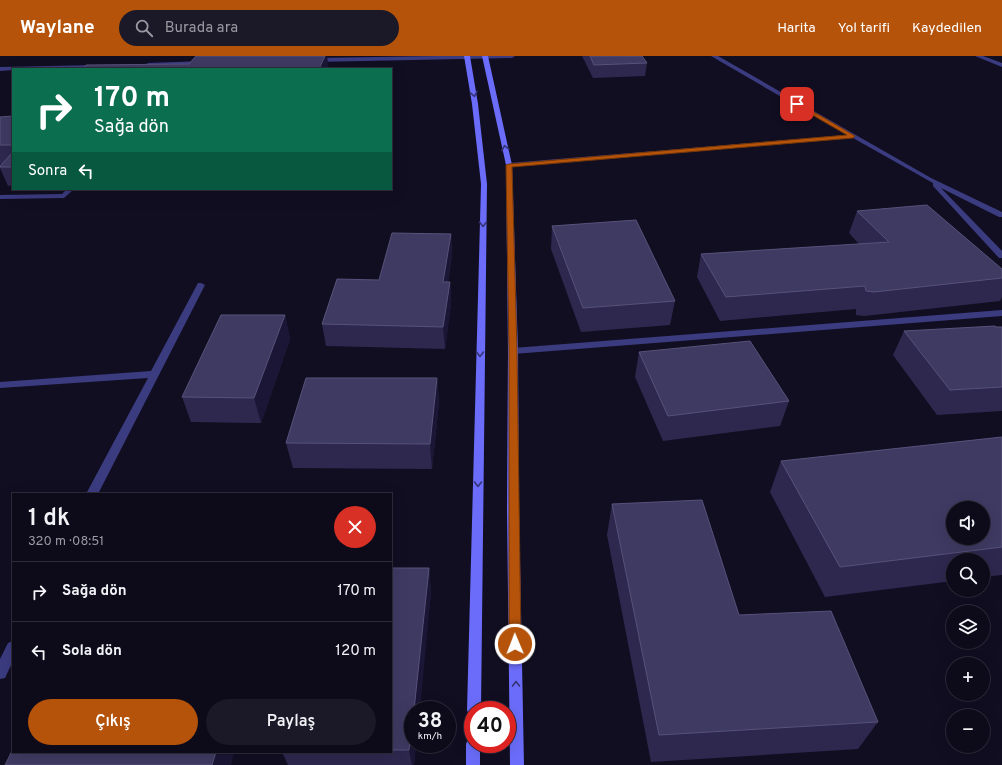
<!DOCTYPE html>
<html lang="tr">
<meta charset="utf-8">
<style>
body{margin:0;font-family:Overpass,sans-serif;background:#1b1827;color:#f1f3f6;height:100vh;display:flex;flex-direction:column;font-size:15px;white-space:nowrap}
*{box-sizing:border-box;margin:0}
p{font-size:13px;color:#9a9aa2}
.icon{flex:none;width:22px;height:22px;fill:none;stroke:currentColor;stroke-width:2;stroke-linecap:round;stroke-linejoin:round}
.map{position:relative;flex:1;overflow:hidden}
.details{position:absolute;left:12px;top:437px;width:380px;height:260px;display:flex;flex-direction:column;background:#0d0a1a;border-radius:0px;box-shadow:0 4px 16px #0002,0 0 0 1px #2d2b39}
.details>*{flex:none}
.top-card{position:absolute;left:12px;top:12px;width:380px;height:122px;border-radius:0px;box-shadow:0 4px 16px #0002,0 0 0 1px #2d2b39;background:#0b6e4f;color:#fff;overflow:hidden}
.buttons{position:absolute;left:946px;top:445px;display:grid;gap:8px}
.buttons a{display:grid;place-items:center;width:44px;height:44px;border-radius:50%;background:#0d0a1a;box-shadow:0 4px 16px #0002,0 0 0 1px #2d2b39;font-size:20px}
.speed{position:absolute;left:404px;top:645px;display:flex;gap:8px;font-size:20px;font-weight:700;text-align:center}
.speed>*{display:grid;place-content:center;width:52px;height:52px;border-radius:50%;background:#0d0a1a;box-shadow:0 4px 16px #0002,0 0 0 1px #2d2b39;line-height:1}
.speed small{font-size:10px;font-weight:400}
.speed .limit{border:6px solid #d22;background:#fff;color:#111}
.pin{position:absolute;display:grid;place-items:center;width:34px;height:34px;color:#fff;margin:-17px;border-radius:8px;box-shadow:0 2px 6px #0006}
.me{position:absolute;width:44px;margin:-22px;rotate:359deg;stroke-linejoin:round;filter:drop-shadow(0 0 3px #0008)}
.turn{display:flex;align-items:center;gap:14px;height:84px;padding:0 16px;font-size:18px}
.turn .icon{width:52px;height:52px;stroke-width:2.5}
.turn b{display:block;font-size:28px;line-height:34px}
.then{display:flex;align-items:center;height:38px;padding:0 16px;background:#0003;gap:8px;font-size:15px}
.round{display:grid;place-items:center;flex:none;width:42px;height:42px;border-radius:21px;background:#1b1827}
.head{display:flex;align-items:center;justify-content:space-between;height:68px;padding:0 16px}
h1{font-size:24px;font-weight:600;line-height:30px}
.button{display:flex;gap:8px;margin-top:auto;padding:8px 16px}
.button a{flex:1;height:46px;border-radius:24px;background:#b45309;color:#fff;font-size:16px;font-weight:600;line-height:46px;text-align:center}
.button a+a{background:#1b1827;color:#f1f3f6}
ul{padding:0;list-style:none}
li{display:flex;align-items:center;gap:12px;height:60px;padding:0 16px;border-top:1px solid #2d2b39}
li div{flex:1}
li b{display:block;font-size:15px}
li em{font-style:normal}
header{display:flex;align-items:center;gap:24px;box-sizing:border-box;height:56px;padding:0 20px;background:#b45309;color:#fff}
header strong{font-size:19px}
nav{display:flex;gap:22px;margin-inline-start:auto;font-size:14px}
.search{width:280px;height:36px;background:#1b1827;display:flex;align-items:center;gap:10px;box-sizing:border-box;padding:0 14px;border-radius:22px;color:#9a9aa2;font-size:15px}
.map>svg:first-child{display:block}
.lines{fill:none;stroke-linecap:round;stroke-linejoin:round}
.street{fill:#3b3b80;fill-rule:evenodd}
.secondary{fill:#6b6dfa;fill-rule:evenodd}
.wall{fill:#2e284f}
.shaded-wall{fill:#1b1635}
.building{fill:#3f3a62;stroke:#57527a;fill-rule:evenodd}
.oneway{stroke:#353478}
.route{fill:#b45309;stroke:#753606}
</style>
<header>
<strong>Waylane</strong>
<div class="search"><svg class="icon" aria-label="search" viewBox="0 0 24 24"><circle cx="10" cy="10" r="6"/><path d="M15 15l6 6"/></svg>Burada ara</div>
<nav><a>Harita</a><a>Yol tarifi</a><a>Kaydedilen</a></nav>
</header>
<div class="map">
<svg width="1002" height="709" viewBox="0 0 1002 709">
<rect width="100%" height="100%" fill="#110e22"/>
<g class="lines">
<!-- street -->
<g class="street">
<path d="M437 0H515L512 2 314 6 311 4 314 2Z"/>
<path d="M711 0H718L931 122 1002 156V161H999L941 132 1002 195V202H999L933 130V127L853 82 509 111 506 109 509 107 847 79Z"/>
<path d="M975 0H983L1002 7V11Z"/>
<path d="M204 5 207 7 206 8 148 11 145 9 148 7Z"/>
<path d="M98 9 101 11 100 12 13 13V14L0 15V11Z"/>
<path d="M67 133H74L64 142 0 143V139L62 138Z"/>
<path d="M198 227H201L205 229 98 438H86L148 322 0 332V326L151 315Z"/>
<path d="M1002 254V260L513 298 508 295 513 292Z"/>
<path d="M13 585V605L5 622 0 623V603L8 587Z"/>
</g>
<!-- secondary -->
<g class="secondary">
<path d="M464 0H470L478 48 487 128 481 654H473V660L469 659 467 654 481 128 472 48Z"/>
<path d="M482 0H488L512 109 518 295 519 453 524 709H510L507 453 508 295 506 109Z"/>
<path d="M473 681V688H480V709H466V688L468 683Z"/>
</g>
</g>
<!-- wall -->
<g class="wall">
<path d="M582 0H642L647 7 645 20 593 22Z"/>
<path d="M13 60V129L8 130 0 112V110L2 108H0V61Z"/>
<path d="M857 155 1002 213V241L1000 245 864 260 856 259V253L720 265 697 221 701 198 859 188 849 177Z"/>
<path d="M552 170 675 245 670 269 581 276 551 193Z"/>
<path d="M451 178 452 199 448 226H450L451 248 445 293 326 290 322 268Z"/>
<path d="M285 259 290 283 261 367 191 366 182 341Z"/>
<path d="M996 271H1002V355L937 359 893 299 904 275Z"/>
<path d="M639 296 789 345 780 370 663 385 635 321Z"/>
<path d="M437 322 439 347 432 413 293 412 286 387Z"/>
<path d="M1002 381V519L983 521V504H953V525L825 541 770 436 781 405Z"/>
<path d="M612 448 739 559 878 666 858 693 651 706 607 479Z"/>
<path d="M391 512H429L431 537 413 688H416L414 709H288L282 696H391Z"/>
</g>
<!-- shaded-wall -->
<g class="shaded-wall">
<path d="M325 0H327L329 13H319Z"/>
<path d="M451 178 452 199 444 248 443 226Z"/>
<path d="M450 226 451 248 445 293 443 271Z"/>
<path d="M285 259 290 283 261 367 254 342Z"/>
<path d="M437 322 439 347 432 413 430 388Z"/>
<path d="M429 512 431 537 420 654H414Z"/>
<path d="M413 660V688H416L414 709H412L409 694Z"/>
<path d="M216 696H234L231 709H212Z"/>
</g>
<!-- building -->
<g class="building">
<path d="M196 0H325L319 13H83L86 9 189 8Z"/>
<path d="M590 0H642L647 7 594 9Z"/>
<path d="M13 60V89H0V61Z"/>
<path d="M13 96V111H0V110Z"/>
<path d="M927 149 1002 213V222L874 236 866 235 865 230 726 241 701 198 889 186 857 155Z"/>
<path d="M636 164 675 245 583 252 552 170Z"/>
<path d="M392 177 451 178 443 226H450L443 271 322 268 337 223 379 224Z"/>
<path d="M221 259H285L254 342 182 341Z"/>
<path d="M995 270 996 271H1002V331L950 334 904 275Z"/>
<path d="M750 285 789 345 668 360 639 296Z"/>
<path d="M306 322H437L430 388 286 387Z"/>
<path d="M1002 381V491L840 511 781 405ZM953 452H983V482H953Z"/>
<path d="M702 444 739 559 831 555 878 666 659 679 612 448Z"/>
<path d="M391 512H429L414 654H413V660L409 694H391Z"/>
<path d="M13 693V696H216L212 709H5Z"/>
</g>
<!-- one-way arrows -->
<defs><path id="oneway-chevron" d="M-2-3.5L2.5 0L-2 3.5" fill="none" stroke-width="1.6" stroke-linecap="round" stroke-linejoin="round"/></defs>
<g class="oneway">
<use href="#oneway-chevron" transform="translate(474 38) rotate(80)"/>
<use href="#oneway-chevron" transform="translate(505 92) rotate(-102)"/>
<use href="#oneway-chevron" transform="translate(483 168) rotate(91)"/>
<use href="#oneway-chevron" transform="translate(480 298) rotate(91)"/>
<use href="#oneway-chevron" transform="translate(478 428) rotate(91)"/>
<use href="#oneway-chevron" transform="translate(516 628) rotate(-91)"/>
</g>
<!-- route -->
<path class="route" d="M797 46 855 80 853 82 512 111 517 294 521 588 520 592 515 594 511 592 509 588V294L506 109 509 108 847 79 795 49V48Z"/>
</svg>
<div class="buttons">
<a><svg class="icon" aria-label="sound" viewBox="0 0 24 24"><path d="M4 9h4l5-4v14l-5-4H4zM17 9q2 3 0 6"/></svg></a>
<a><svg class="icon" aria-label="search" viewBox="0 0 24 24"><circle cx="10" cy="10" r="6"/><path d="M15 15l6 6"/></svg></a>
<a><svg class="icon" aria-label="layers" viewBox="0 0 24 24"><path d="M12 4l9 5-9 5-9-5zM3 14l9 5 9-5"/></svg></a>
<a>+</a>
<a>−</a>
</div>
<div class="speed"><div>38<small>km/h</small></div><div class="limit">40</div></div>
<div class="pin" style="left:797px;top:48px;background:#d93025"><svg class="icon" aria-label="arrive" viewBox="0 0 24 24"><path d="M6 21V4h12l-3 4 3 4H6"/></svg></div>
<svg class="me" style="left:515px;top:588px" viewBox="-20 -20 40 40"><circle r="17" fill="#b45309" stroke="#fff" stroke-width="3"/><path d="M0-11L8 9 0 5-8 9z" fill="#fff"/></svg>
<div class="top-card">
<div class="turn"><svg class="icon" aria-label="right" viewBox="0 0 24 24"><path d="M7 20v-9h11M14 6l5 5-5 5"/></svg><div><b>170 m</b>Sağa dön</div></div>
<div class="then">Sonra<svg class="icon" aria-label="left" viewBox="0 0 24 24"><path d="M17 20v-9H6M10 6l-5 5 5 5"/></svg></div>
</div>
<section class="details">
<div class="head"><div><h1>1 dk</h1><p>320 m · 08:51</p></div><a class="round" style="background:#d93025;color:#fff"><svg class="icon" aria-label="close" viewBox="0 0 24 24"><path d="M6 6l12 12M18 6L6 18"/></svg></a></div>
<ul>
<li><svg class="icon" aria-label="right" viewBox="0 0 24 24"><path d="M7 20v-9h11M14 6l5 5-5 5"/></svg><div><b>Sağa dön</b></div><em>170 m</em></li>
<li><svg class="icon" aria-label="left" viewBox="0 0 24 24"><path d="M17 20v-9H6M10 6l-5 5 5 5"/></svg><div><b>Sola dön</b></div><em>120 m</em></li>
</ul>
<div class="button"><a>Çıkış</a><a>Paylaş</a></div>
</section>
</div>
